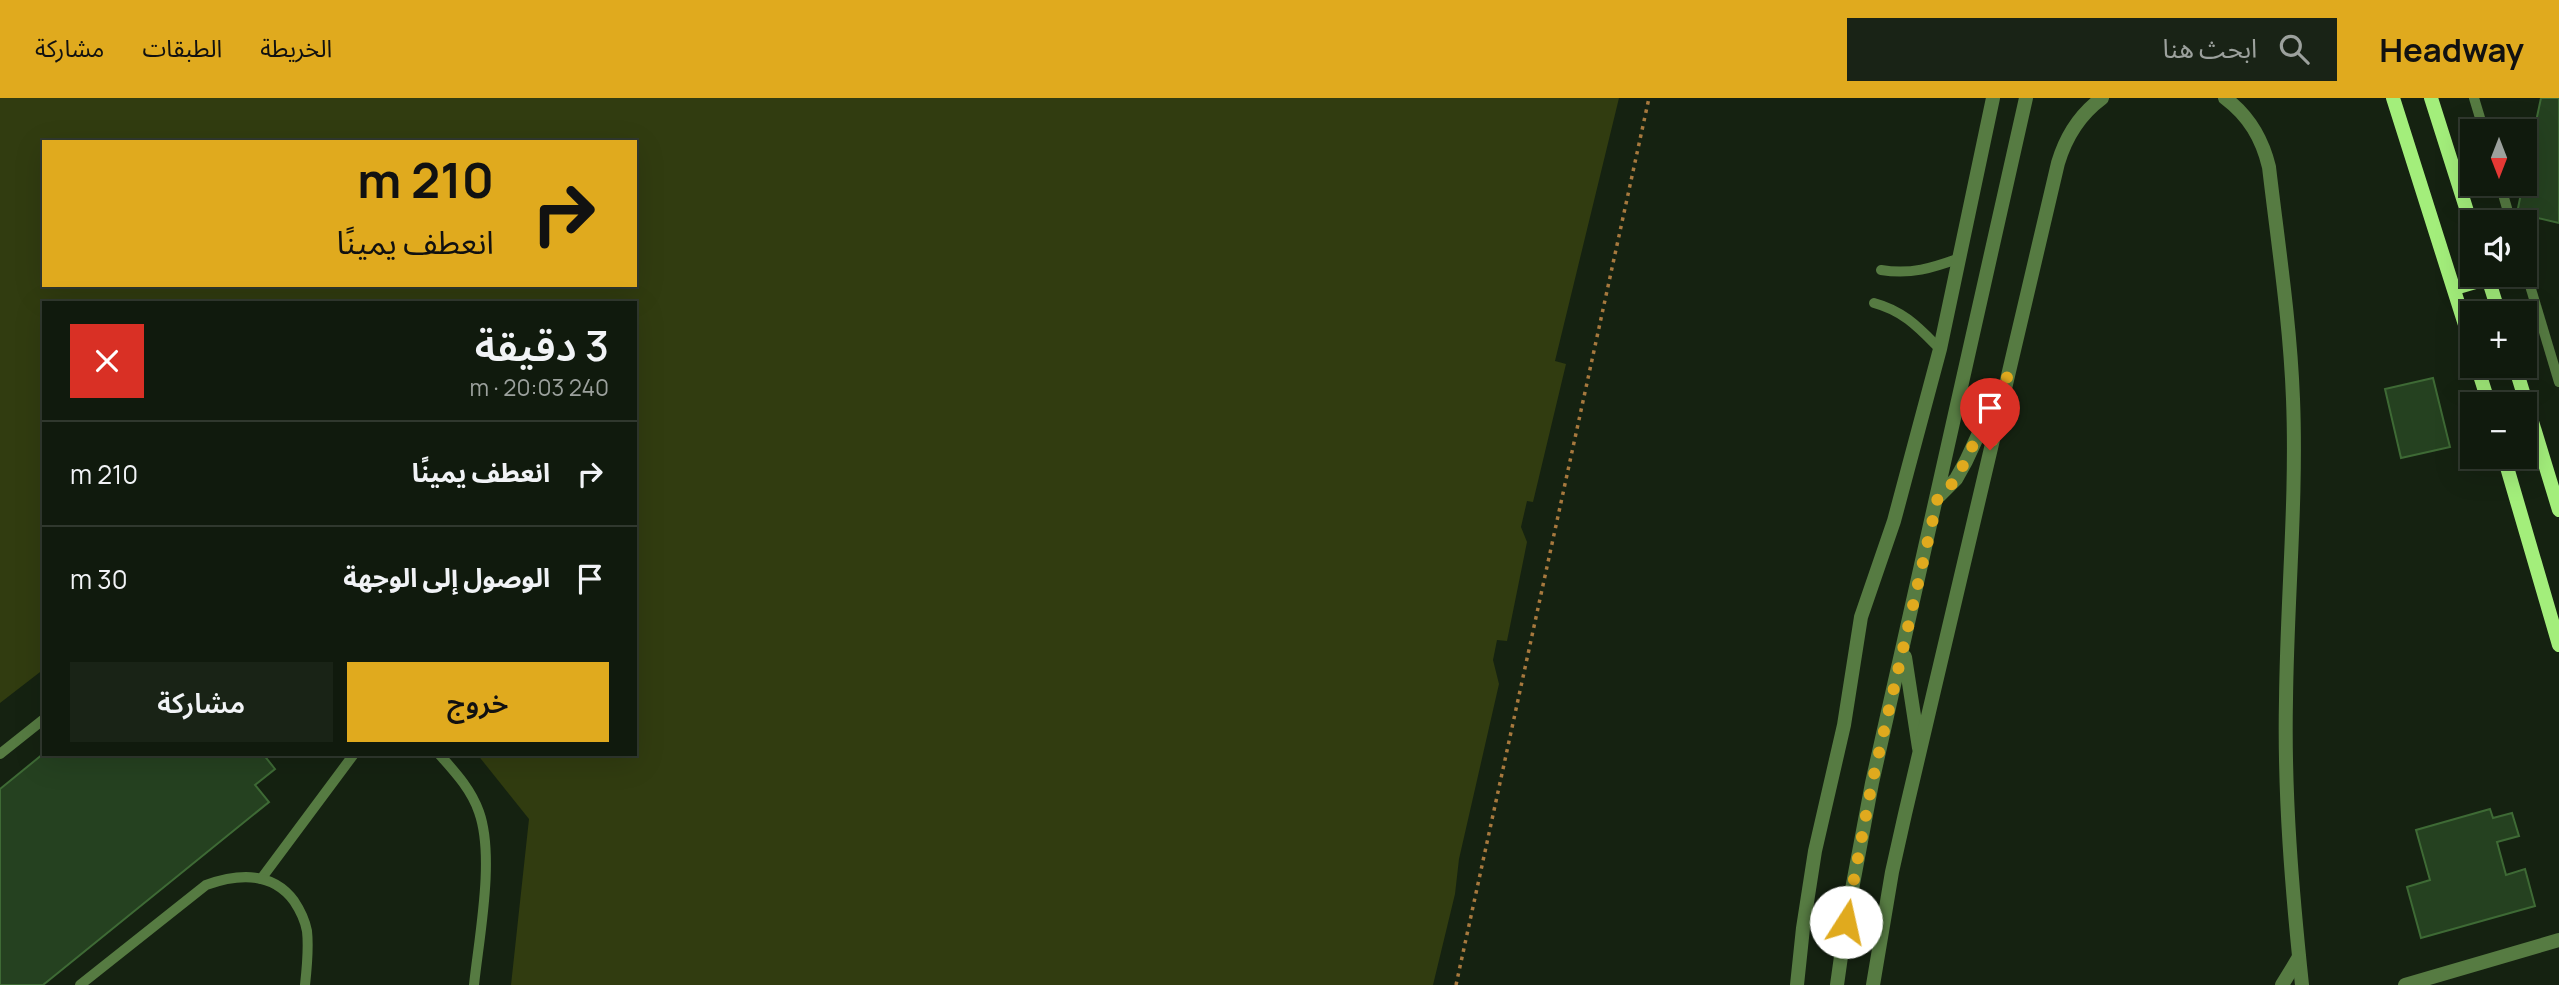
<!DOCTYPE html>
<html lang="ar">
<meta charset="utf-8">
<style>
body{margin:0;font-family:Manrope,"Noto Sans Arabic",sans-serif;background:#192316;color:#f1f3f6;direction:rtl;height:100vh;display:flex;flex-direction:column;font-size:26px;white-space:nowrap}
*{box-sizing:border-box;margin:0}
p{font-size:23px;color:#9ca19d}
.icon{flex:none;width:38px;height:38px;fill:none;stroke:currentColor;stroke-width:2;stroke-linecap:round;stroke-linejoin:round}
.map{position:relative;flex:1;overflow:hidden;direction:ltr}
.sheet{position:absolute;left:42px;top:203px;width:595px;height:455px;display:flex;flex-direction:column;background:#101a0d;border-radius:0px;box-shadow:0 7px 28px #0002,0 0 0 2px #30382e;direction:rtl}
.sheet>*{flex:none}
.banner{position:absolute;left:42px;top:42px;width:595px;height:147px;border-radius:0px;box-shadow:0 7px 28px #0002,0 0 0 2px #30382e;direction:rtl;background:#e0aa1e;color:#111;overflow:hidden}
.needle{width:46px;rotate:180deg}
.controls{position:absolute;left:2460px;top:21px;display:grid;gap:14px}
.controls a{display:grid;place-items:center;width:77px;height:77px;border-radius:0px;background:#101a0d;box-shadow:0 7px 28px #0002,0 0 0 2px #30382e;font-size:35px}
.pin{position:absolute;display:grid;place-items:center;width:60px;height:60px;color:#fff;margin:-72px -30px;border-radius:50% 50% 50% 0;rotate:-45deg;box-shadow:0 0 7px #0007}
.pin .icon{rotate:45deg}
.me{position:absolute;width:77px;margin:-38px;rotate:10deg;stroke-linejoin:round;filter:drop-shadow(0 0 5px #0008)}
.turn{display:flex;align-items:center;gap:24px;height:147px;padding:0 28px;font-size:32px}
.turn .icon{width:91px;height:91px;stroke-width:2.5}
.turn b{display:block;font-size:49px;line-height:60px}
.round{display:grid;place-items:center;flex:none;width:74px;height:74px;border-radius:0px;background:#192316}
.head{display:flex;align-items:center;justify-content:space-between;height:119px;padding:0 28px}
h1{font-size:42px;font-weight:600;line-height:52px}
.button{display:flex;gap:14px;margin-top:auto;padding:14px 28px}
.button a{flex:1;height:80px;border-radius:0px;background:#e0aa1e;color:#111;font-size:28px;font-weight:600;line-height:80px;text-align:center}
.button a+a{background:#192316;color:#f1f3f6}
ul{padding:0;list-style:none}
li{display:flex;align-items:center;gap:21px;height:105px;padding:0 28px;border-top:2px solid #30382e}
li div{flex:1}
li b{display:block;font-size:26px}
li em{font-style:normal}
header{display:flex;align-items:center;gap:42px;box-sizing:border-box;height:98px;padding:0 35px;background:#e0aa1e;color:#111}
header strong{font-size:33px}
nav{display:flex;gap:38px;margin-inline-start:auto;font-size:24px}
.search{width:490px;height:63px;background:#192316;display:flex;align-items:center;gap:18px;box-sizing:border-box;padding:0 24px;border-radius:0px;color:#9ca19d;font-size:26px}
.map>svg:first-child{display:block}
.water{fill:#313c10;fill-rule:evenodd}
.building{fill:#254120;stroke:#3e6a35;stroke-width:2}
.lines{fill:none;stroke-linecap:round;stroke-linejoin:round}
.path{stroke:#a7793e;stroke-width:3.5;stroke-dasharray:3.5 5;stroke-linecap:butt}
.lane{stroke:#567b42;stroke-width:10}
.street{stroke:#567b42;stroke-width:14}
.secondary{stroke:#a3ee7b;stroke-width:14}
.route{stroke:#e0aa1e;stroke-width:12;stroke-dasharray:0 21.6}
</style>
<header>
<strong>Headway</strong>
<div class="search"><svg class="icon" aria-label="search" viewBox="0 0 24 24"><circle cx="10" cy="10" r="6"/><path d="M15 15l6 6"/></svg>ابحث هنا</div>
<nav><a>الخريطة</a><a>الطبقات</a><a>مشاركة</a></nav>
</header>
<div class="map">
<svg width="2559" height="887" viewBox="0 0 2559 887">
<rect width="100%" height="100%" fill="#152211"/>
<!-- water -->
<path class="water" d="M0 0H1619L1555 263 1566 266 1533 404 1527 403 1521 429 1527 444 1507 543 1497 542 1493 562 1499 586 1459 761 1455 796 1433 887H511L529 721 477 656H635V205H44V571L0 605ZM44 44H635V187H44Z"/>
<!-- building -->
<g class="building">
<path d="M2541 0H2559V125L2517 115 2523 86H2525V75Z"/>
<path d="M2433 280 2450 349 2401 360 2385 291Z"/>
<path d="M43 656H263L275 671 255 687 269 704 43 887H0V691Z"/>
<path d="M2490 711 2493 720 2512 715 2519 738 2497 744 2506 777 2525 771 2535 808 2421 840 2407 789 2430 782 2416 732Z"/>
</g>
<g class="lines">
<!-- path -->
<path class="path" d="M1456 887 1649 0"/>
<!-- lane -->
<g class="lane">
<path d="M2474 0 2484 33"/>
<path d="M2500 86 2511 124"/>
<path d="M2525 171 2559 284"/>
<path d="M1881 172C1911 177 1932 170 1960 160"/>
<path d="M1874 205C1904 213 1919 230 1940 251"/>
<path d="M0 656 44 621"/>
<path d="M439 656C455 674 471 691 479 714 495 759 479 839 474 887"/>
<path d="M261 781 354 656"/>
<path d="M80 887 206 787C237 776 272 773 294 803 300 812 305 822 307 833 309 851 307 869 305 887"/>
</g>
<!-- street -->
<g class="street">
<path d="M2225 0C2249 18 2262 40 2269 69 2278 146 2290 223 2293 301 2297 401 2287 501 2286 602 2284 698 2292 792 2302 887"/>
<path d="M1939 398 1956 381 1966 363 1999 292"/>
<path d="M1905 559 1919 650"/>
<path d="M1797 887 1803 830 1815 753 1844 627 1861 519 1894 423 1940 251 1993 0"/>
<path d="M1837 887 1846 823 1872 685 2026 0"/>
<path d="M1873 887 1892 774 1905 716 2058 65C2066 38 2079 17 2102 0"/>
<path d="M2282 887 2299 859"/>
<path d="M2405 887 2559 842"/>
</g>
<!-- secondary -->
<g class="secondary">
<path d="M2393 0 2473 252"/>
<path d="M2431 0 2473 132"/>
<path d="M2487 177 2499 215"/>
<path d="M2455 190 2489 180"/>
<path d="M2477 268 2489 306"/>
<path d="M2515 268 2559 412"/>
<path d="M2504 359 2559 547"/>
</g>
</g>
<g class="lines">
<!-- route -->
<path class="route" d="M1846 824 1872 685 1938 399 1956 382 2008 275 1990 352"/>
</g>
</svg>
<div class="controls">
<a><svg class="needle" viewBox="-14 -14 28 28"><path d="M0-13l5 13h-10z" fill="#e53935"/><path d="M0 13l5-13h-10z" fill="#9ca19d"/></svg></a>
<a><svg class="icon" aria-label="sound" viewBox="0 0 24 24"><path d="M4 9h4l5-4v14l-5-4H4zM17 9q2 3 0 6"/></svg></a>
<a>+</a>
<a>−</a>
</div>
<div class="pin" style="left:1990px;top:352px;background:#d93025"><svg class="icon" aria-label="arrive" viewBox="0 0 24 24"><path d="M6 21V4h12l-3 4 3 4H6"/></svg></div>
<svg class="me" style="left:1846px;top:824px" viewBox="-20 -20 40 40"><circle r="19" fill="#fff"/><path d="M0-13L10 11 0 6-10 11z" fill="#e0aa1e"/></svg>
<div class="banner">
<div class="turn"><svg class="icon" aria-label="right" viewBox="0 0 24 24"><path d="M7 20v-9h11M14 6l5 5-5 5"/></svg><div><b>210 m</b>انعطف يمينًا</div></div>
</div>
<section class="sheet">
<div class="head"><div><h1>3 دقيقة</h1><p>240 m · 20:03</p></div><a class="round" style="background:#d93025;color:#fff"><svg class="icon" aria-label="close" viewBox="0 0 24 24"><path d="M6 6l12 12M18 6L6 18"/></svg></a></div>
<ul>
<li><svg class="icon" aria-label="right" viewBox="0 0 24 24"><path d="M7 20v-9h11M14 6l5 5-5 5"/></svg><div><b>انعطف يمينًا</b></div><em>210 m</em></li>
<li><svg class="icon" aria-label="arrive" viewBox="0 0 24 24"><path d="M6 21V4h12l-3 4 3 4H6"/></svg><div><b>الوصول إلى الوجهة</b></div><em>30 m</em></li>
</ul>
<div class="button"><a>خروج</a><a>مشاركة</a></div>
</section>
</div>
